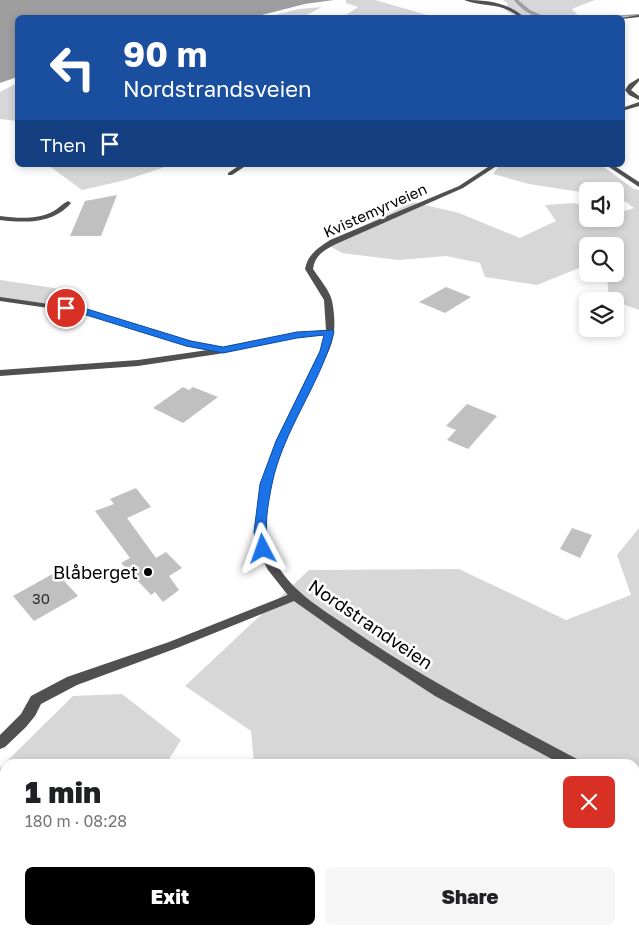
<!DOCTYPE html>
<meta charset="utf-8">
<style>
body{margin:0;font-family:"Golos Text",sans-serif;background:#f6f6f6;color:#202124;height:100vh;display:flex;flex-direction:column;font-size:19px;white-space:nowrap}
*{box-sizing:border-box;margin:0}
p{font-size:16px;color:#757577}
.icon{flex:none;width:28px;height:28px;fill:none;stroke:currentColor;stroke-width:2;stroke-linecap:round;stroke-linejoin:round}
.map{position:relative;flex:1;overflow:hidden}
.side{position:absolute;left:0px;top:759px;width:640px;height:176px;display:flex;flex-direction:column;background:#fff;border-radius:15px 15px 0 0;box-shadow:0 2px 8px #0003}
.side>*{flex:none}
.top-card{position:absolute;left:15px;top:15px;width:610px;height:152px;border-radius:8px;box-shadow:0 2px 8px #0003;background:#1a4fa0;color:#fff;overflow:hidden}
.buttons{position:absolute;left:579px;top:182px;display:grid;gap:10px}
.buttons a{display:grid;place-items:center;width:45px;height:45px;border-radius:8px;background:#fff;box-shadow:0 2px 8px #0003;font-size:25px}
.pin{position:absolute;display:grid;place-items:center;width:42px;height:42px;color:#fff;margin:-21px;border:2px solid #fff;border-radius:50%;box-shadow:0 1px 5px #0007}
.me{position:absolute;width:55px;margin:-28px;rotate:356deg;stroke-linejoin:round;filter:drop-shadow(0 0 4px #0008)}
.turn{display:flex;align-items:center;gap:18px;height:105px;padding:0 25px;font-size:22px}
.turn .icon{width:65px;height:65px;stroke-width:2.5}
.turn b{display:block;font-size:35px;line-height:42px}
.then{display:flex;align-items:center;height:48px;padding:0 25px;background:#0003;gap:10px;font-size:19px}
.round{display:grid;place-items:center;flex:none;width:52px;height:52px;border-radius:8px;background:#f6f6f6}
.overview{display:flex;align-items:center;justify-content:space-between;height:85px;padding:0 25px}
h1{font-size:30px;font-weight:800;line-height:38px}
.action{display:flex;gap:10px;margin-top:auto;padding:10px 25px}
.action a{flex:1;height:58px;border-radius:8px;background:#000;color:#fff;font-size:20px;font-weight:800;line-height:58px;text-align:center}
.action a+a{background:#f6f6f6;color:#202124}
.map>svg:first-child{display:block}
.green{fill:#d7d7d7}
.water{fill:#9e9e9e}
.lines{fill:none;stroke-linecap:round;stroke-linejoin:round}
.stream{fill:#9e9e9e;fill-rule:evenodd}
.building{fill:#c0c0c0}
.lane{fill:#505050;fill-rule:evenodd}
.street{fill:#505050;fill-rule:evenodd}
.route{fill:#1a73e8;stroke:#114b97}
.poi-dot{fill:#000;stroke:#fff;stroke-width:2}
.labels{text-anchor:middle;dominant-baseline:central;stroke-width:5;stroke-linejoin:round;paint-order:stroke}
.far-street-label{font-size:15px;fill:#000;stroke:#fff}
.number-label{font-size:15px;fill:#303030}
.poi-label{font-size:18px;fill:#000;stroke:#fff;text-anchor:end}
.street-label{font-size:18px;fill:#000;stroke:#fff}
</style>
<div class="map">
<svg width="639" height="934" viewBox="0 0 639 934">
<rect width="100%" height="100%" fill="#fff"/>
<!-- green -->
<g class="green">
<path d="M346 0H375L434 17H343L358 7 346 3Z"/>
<path d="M503 0H595L572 9 580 17 487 18 513 15 504 9 508 4Z"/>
<path d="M322 7 303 17H266L299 9Z"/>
<path d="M17 83V121L0 119V92Z"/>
<path d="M48 165H171L126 180 82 190Z"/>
<path d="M500 165H601L634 189 639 190V310L609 299 607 276 600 274H615V246H588L587 270 579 268 537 285 485 277 480 263 446 256 398 260 342 253 326 244 412 202 459 213 520 238 556 221 545 205 575 203 587 209 588 219H615V214L634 208 626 202 615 199V191H588L587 193 529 184 493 174Z"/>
<path d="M0 280 54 288 77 295 66 304 0 301Z"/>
<path d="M639 528V934H255L257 930H635V764H254L251 731 185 686 309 570 459 569 566 620 631 595 617 555Z"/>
<path d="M122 694 181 740 166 764H5V930H110L111 934H0V768L73 696Z"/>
</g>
<!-- water -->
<path class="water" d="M0 0H334L305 4 254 17 18 18V74L15 76 17 77 0 83Z"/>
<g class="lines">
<!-- stream -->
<g class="stream">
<path d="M514 0H518L530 10 547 18C535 18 522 11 514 0Z"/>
<path d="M639 14V16L593 18 594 17Z"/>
</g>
</g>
<!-- building -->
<g class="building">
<path d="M117 195 101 236H70L85 201Z"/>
<path d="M446 287 471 297 445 313 419 302Z"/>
<path d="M183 387 189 390 193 387 218 397 183 423 153 408Z"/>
<path d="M467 404 497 416 468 449 447 440 456 430 446 426Z"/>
<path d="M136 488 151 507 127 518 156 558 166 552 182 568 169 576 179 590 163 602 155 592 151 595 121 563 130 558 95 511 114 504 110 499Z"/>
<path d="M572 528 592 535 580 558 560 549Z"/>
<path d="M56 572 78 596 34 621 13 596Z"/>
</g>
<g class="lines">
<!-- lane -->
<g class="lane">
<path d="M240 165H247L232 175H228V173Z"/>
<path d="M606 165H613L639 182V187Z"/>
<path d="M68 201 71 203C53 224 26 223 0 220V216C17 218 36 220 52 212 58 209 62 204 68 201Z"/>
<path d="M295 592 299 593 301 596 299 599 177 648 77 685 41 704 35 716 26 727 5 747 0 749V735L21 714 31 696 67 677 169 642Z"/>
</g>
<!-- street -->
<g class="street">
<path d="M464 0C486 0 508 2 525 18H520C501 1 484 8 464 0Z"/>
<path d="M639 15V17L622 19V18H620Z"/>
<path d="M639 78V81L631 90 639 96V100L629 95 625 90 629 84Z"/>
<path d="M639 102V106L622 111V108Z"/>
<path d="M491 165H498L463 188 336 244C324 250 315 255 313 269 319 278 330 291 332 301 334 310 335 323 334 331 333 348 321 365 314 380 291 429 243 517 279 568 296 594 322 609 347 626 420 677 500 718 579 760L581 764H561L435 696 352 642 291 599 268 570 257 549 255 532 261 484 276 441 320 351 325 335 297 337 218 354 138 366 0 376V370L138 360 208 350 187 346 83 313 0 301V297L84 309 191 342 223 347 297 333 326 330 324 300 305 269C308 254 318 248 330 240L459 186Z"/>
<path d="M635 800 639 802V818L635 816Z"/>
</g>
</g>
<!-- route -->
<path class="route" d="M66 306 87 309 191 341 223 347 297 332 333 330 334 332C320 385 283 430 272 484 269 499 265 519 267 534 267 540 270 547 267 553H258L254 532 260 484 276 441 320 351 324 335 297 338 223 353 186 346 83 314 63 310V307Z"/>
<!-- markers -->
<circle class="poi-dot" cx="148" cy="572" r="5"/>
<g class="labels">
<!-- far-street labels -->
<g class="far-street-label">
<text transform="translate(375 210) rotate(-24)">Kvistemyrveien</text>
</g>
<!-- number labels -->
<g class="number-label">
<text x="41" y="598">30</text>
</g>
<!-- poi labels -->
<g class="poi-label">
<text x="138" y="572">Blåberget</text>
</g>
<!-- street labels -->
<g class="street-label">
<text transform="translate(371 624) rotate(34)">Nordstrandveien</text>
</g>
</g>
</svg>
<div class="buttons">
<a><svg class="icon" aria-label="sound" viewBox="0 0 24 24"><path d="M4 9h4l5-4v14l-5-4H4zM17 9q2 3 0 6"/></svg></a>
<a><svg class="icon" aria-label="search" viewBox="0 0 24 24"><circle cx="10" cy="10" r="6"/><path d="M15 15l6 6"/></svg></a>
<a><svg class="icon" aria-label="layers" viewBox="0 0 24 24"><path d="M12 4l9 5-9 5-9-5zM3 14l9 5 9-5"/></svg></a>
</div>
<div class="pin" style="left:66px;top:308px;background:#d93025"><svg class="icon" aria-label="arrive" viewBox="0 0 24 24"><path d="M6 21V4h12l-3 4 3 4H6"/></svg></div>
<svg class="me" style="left:263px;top:549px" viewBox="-20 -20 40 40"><path d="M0-17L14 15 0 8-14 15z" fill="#1a73e8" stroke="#fff" stroke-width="4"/></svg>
<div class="top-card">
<div class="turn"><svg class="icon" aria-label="left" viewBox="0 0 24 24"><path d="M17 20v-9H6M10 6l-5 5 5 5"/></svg><div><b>90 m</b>Nordstrandsveien</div></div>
<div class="then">Then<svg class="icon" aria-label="arrive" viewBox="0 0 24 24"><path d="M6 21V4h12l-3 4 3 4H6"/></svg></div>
</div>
<section class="side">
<div class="overview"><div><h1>1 min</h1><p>180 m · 08:28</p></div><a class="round" style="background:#d93025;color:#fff"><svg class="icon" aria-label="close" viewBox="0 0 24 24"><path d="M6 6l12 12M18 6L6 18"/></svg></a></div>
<div class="action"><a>Exit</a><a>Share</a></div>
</section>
</div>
